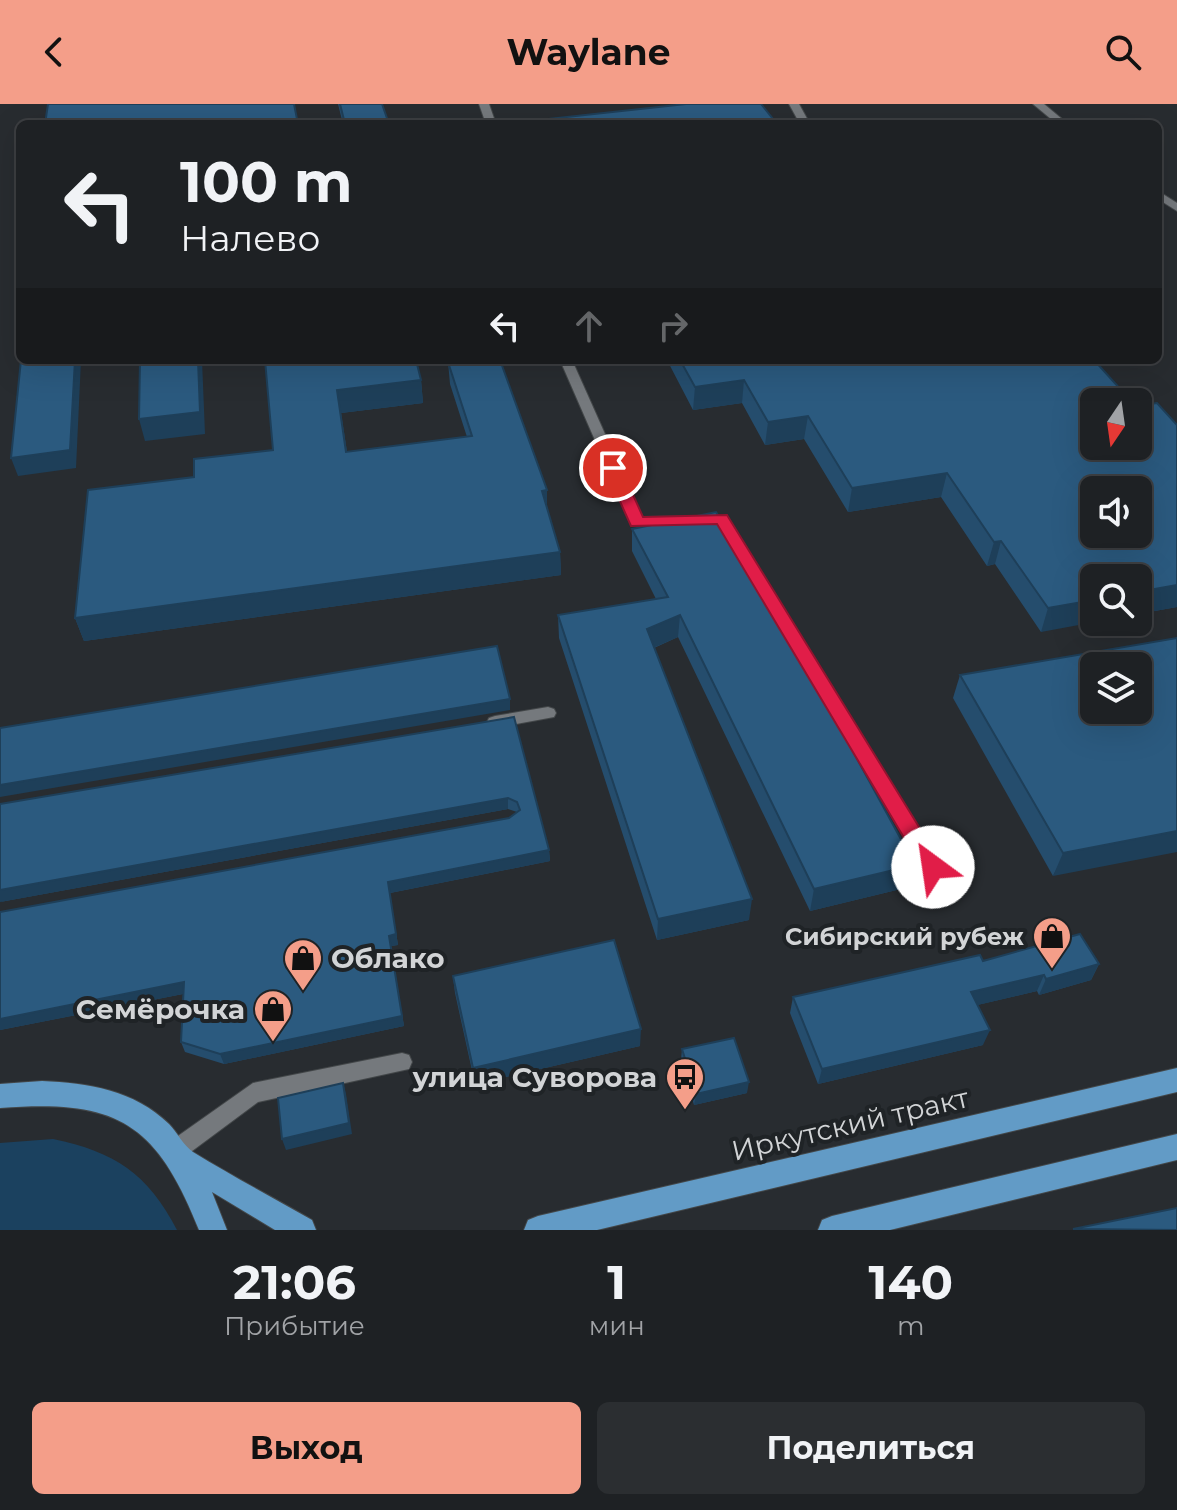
<!DOCTYPE html>
<html lang="ru">
<meta charset="utf-8">
<style>
body{margin:0;font-family:Montserrat,sans-serif;background:#2b2e31;color:#f1f3f6;height:100vh;display:flex;flex-direction:column;font-size:30px;white-space:nowrap}
*{box-sizing:border-box;margin:0}
p{font-size:26px;color:#a1a3a6}
.icon{flex:none;width:44px;height:44px;fill:none;stroke:currentColor;stroke-width:2;stroke-linecap:round;stroke-linejoin:round}
.map{position:relative;height:1126px;overflow:hidden}
.drawer{display:flex;flex-direction:column;background:#1e2124;flex:1}
.drawer>*{flex:none}
.banner{position:absolute;left:16px;top:16px;width:1146px;height:244px;border-radius:12px;box-shadow:0 8px 32px #0002,0 0 0 2px #3c3e41;background:#1e2124;color:#f1f3f6;overflow:hidden}
.needle{width:52px;rotate:193deg}
.fabs{position:absolute;left:1080px;top:284px;display:grid;gap:16px}
.fabs a{display:grid;place-items:center;width:72px;height:72px;border-radius:12px;background:#1e2124;box-shadow:0 8px 32px #0002,0 0 0 2px #3c3e41;font-size:40px}
.pin{position:absolute;display:grid;place-items:center;width:68px;height:68px;color:#fff;margin:-34px;border:4px solid #fff;border-radius:50%;box-shadow:0 2px 8px #0007}
.me{position:absolute;width:88px;margin:-44px;rotate:329deg;stroke-linejoin:round;filter:drop-shadow(0 0 6px #0008)}
.turn{display:flex;align-items:center;gap:28px;height:168px;padding:0 32px;font-size:36px}
.turn .icon{width:104px;height:104px;stroke-width:2.5}
.turn b{display:block;font-size:56px;line-height:68px}
.lanes{display:flex;align-items:center;height:76px;padding:0 32px;background:#0003;justify-content:center;gap:40px;direction:ltr}
.lanes .off{opacity:.35}
.eta{display:flex;justify-content:space-evenly;align-items:center;height:136px;text-align:center}
.eta b{font-size:48px;font-weight:700;line-height:56px}
.primary-button{display:flex;gap:16px;margin-top:auto;padding:16px 32px}
.primary-button a{flex:1;height:92px;border-radius:12px;background:#f49e89;color:#111;font-size:32px;font-weight:700;line-height:92px;text-align:center}
.primary-button a+a{background:#2b2e31;color:#f1f3f6}
header{display:flex;justify-content:space-between;align-items:center;height:104px;padding:0 32px;background:#f49e89;color:#111;font-size:36px;font-weight:700}
.map>svg:first-child{display:block}
.green{fill:#1b415f}
.lines{fill:none;stroke-linecap:round;stroke-linejoin:round}
.service-casing{stroke:#434749;stroke-width:2}
.primary-casing{stroke:#434749;stroke-width:2}
.service{fill:#75797d;fill-rule:evenodd}
.primary{fill:#629bc6;fill-rule:evenodd}
.wall{fill:#254d6d}
.shaded-wall{fill:#1e3f59}
.building{fill:#2b5a7f;stroke:#1e3f59;stroke-width:2;fill-rule:evenodd}
.route{fill:#e11d48;stroke:#92132f;stroke-width:2}
.labels{text-anchor:middle;dominant-baseline:central;stroke-width:8;stroke-linejoin:round;paint-order:stroke}
.poi-label{font-size:24px;font-weight:bold;fill:#d2d4d6;stroke:#1f2326;text-anchor:end}
.near-poi-label{font-size:28px;font-weight:bold;fill:#d2d4d6;stroke:#1f2326;text-anchor:end}
.near-street-label{font-size:28px;fill:#d2d4d6;stroke:#1f2326}
</style>
<header><svg class="icon" aria-label="back" viewBox="0 0 24 24"><path d="M15 5l-7 7 7 7"/></svg>Waylane<svg class="icon" aria-label="search" viewBox="0 0 24 24"><circle cx="10" cy="10" r="6"/><path d="M15 15l6 6"/></svg></header>
<div class="map">
<svg width="1177" height="1126" viewBox="0 0 1177 1126">
<rect width="100%" height="100%" fill="#282c30"/>
<!-- green -->
<path class="green" d="M53 1035C115 1048 147 1069 177 1126H0V1039Z"/>
<g class="lines">
<!-- service casing -->
<g class="service-casing">
<g id="service">
<path d="M479 0H489L496 20H486Z"/>
<path d="M789 0H799L810 20H800Z"/>
<path d="M1033 0H1044L1068 20H1057Z"/>
<path d="M1158 87 1177 99V107L1158 95Z"/>
<path d="M560 256H572L642 413 727 412 939 758 942 763 939 768 933 771 927 768 718 420 632 421Z"/>
<path d="M548 603 554 605 556 609 554 613 495 624 489 622 487 618 489 614 495 612Z"/>
<path d="M402 949 409 951 412 958 409 965 258 998 184 1053 176 1056 168 1053 165 1046 168 1039 253 979Z"/>
</g>
</g>
<!-- primary casing -->
<g class="primary-casing">
<g id="primary">
<path d="M1177 964V988L597 1126H524L528 1116 538 1112Z"/>
<path d="M42 977C88 979 134 986 169 1020 177 1028 183 1041 193 1048 232 1072 272 1093 312 1116L316 1126H275L212 1088 227 1126H199C156 1017 115 995 0 1004V980Z"/>
<path d="M1177 1030V1056L890 1126H818L822 1116 832 1112Z"/>
</g>
</g>
<!-- service -->
<use href="#service" class="service"/>
<!-- primary -->
<use href="#primary" class="primary"/>
</g>
<!-- wall -->
<g class="wall">
<path d="M338 0H382L389 20H343Z"/>
<path d="M265 256 421 276 423 299 341 309 347 348 467 333 450 280 448 258 547 386V403L560 448 561 471 84 537 75 514 194 373 273 346Z"/>
<path d="M667 256H1094L1177 503 1138 510V474L1041 528 995 460 987 462 941 393 848 408 804 335 765 341 742 299 693 306Z"/>
<path d="M632 425 915 761 909 783 810 807 678 533 654 544 749 816 657 836 559 534 558 511 656 495 632 447Z"/>
<path d="M1177 534 1053 772 953 594 960 571Z"/>
<path d="M514 613 549 746 550 757 390 789 398 841 391 842 404 922 224 960 185 948 181 938 183 890 0 926V808L509 714 517 708 508 705 0 798Z"/>
<path d="M983 857 1099 860 1091 876 1039 891 1037 887 977 901 983 941 818 980 790 909 793 893Z"/>
<path d="M453 872 640 942 475 980 455 889Z"/>
<path d="M682 945 747 989 694 1001 681 956Z"/>
</g>
<!-- shaded-wall -->
<g class="shaded-wall">
<path d="M75 256H81L76 364 18 372 11 354Z"/>
<path d="M198 256H202L205 330 145 337 139 315Z"/>
<path d="M421 276 423 299 341 309 337 286Z"/>
<path d="M744 276 742 299 693 306 695 283Z"/>
<path d="M808 312 804 335 765 341 768 318Z"/>
<path d="M947 369 941 393 848 408 852 384Z"/>
<path d="M547 386V409L542 387Z"/>
<path d="M1001 437 995 460 987 462 994 438Z"/>
<path d="M560 448 561 471 84 537 75 514Z"/>
<path d="M1177 481V503L1138 510V488Z"/>
<path d="M1094 496 1095 518 1041 528 1048 504Z"/>
<path d="M680 511 678 533 646 547 647 525Z"/>
<path d="M510 595V606L0 693V681Z"/>
<path d="M508 694V705L0 798V786Z"/>
<path d="M1177 727V748L1053 772 1063 749Z"/>
<path d="M549 746 550 757 390 789 398 841 391 842 404 922 224 960 220 950 389 832 388 778Z"/>
<path d="M915 761 909 783 810 807 814 785Z"/>
<path d="M752 795 749 816 657 836 658 815Z"/>
<path d="M1099 860 1091 876 1039 891 1046 875Z"/>
<path d="M1044 871 1037 887 965 904 971 888Z"/>
<path d="M184 878 188 889 0 926V915Z"/>
<path d="M641 925 640 942 475 980 473 964Z"/>
<path d="M990 926 983 941 818 980 822 965Z"/>
<path d="M749 978 747 989 694 1001 696 990Z"/>
<path d="M343 979 346 990 352 1030 286 1046 282 1035Z"/>
</g>
<!-- building -->
<g class="building">
<path d="M48 0H294L298 20H45Z"/>
<path d="M340 0H382L389 20H345Z"/>
<path d="M686 0H761L777 20H551L548 15Z"/>
<path d="M21 256H75L70 346 11 354Z"/>
<path d="M140 256H198L200 308 139 315Z"/>
<path d="M265 256H416L421 276 337 286 346 348 472 332 448 258 460 256H500L547 386 542 387 560 448 75 514 88 386 194 373V355L273 346Z"/>
<path d="M680 256H1094L1132 298H1094V342H1138V302L1157 299 1177 321V481L1138 488V474H1094V496L1048 504 1001 437 994 438 947 369 852 384 808 312 768 318 744 276 695 283ZM1094 386H1138V430H1094Z"/>
<path d="M716 408 789 530 915 761 814 785 680 511 647 525 752 795 658 815 558 511 668 493 632 425Z"/>
<path d="M1177 534V727L1063 749 960 571ZM1094 562H1138V606H1094Z"/>
<path d="M497 542 510 595 0 681V624Z"/>
<path d="M514 613 549 746 388 778 396 830 389 832 402 912 220 950 181 938 184 878 0 915V808L509 714 520 706 517 698 508 694 0 786V700Z"/>
<path d="M1080 830 1099 860 1046 875 1044 871 971 888 990 926 822 965 793 893 980 851 983 857Z"/>
<path d="M614 836 641 925 473 964 453 872Z"/>
<path d="M734 934 749 978 696 990 682 945Z"/>
<path d="M343 979 349 1019 282 1035 278 994Z"/>
<path d="M1177 1104V1126L1073 1125Z"/>
</g>
<!-- route -->
<path class="route" d="M613 359 621 364 643 413 727 411 940 757 943 763 940 769H925L717 420 631 422 605 364Z"/>
<!-- icons -->
<defs>
<g id="shop-pin" transform="scale(2)"><path d="M0 17L-7.5 6A9.5 9.5 0 1 1 7.5 6Z" fill="#f49e89" stroke="#1f2326"/><path d="M-5-2.5h2.3a2.7 3.5 0 0 1 5.4 0H5L5.5 6h-11ZM-1.5-2.5h3a1.5 2.3 0 0 0-3 0Z" fill="#111"/></g>
<g id="bus-pin" transform="scale(2)"><path d="M0 17L-7.5 6A9.5 9.5 0 1 1 7.5 6Z" fill="#f49e89" stroke="#1f2326"/><path d="M-5-6H5V4H4V6H2V4H-2V6H-4V4H-5ZM-3.5-4V0h7V-4ZM-3.5 1.2v1.5H-2V1.2ZM2 1.2v1.5H3.5V1.2Z" fill="#111"/></g>
</defs>
<g fill-rule="evenodd">
<use href="#shop-pin" x="1052" y="832"/>
<use href="#shop-pin" x="303" y="854"/>
<use href="#shop-pin" x="273" y="905"/>
<use href="#bus-pin" x="685" y="973"/>
</g>
<g class="labels">
<!-- poi labels -->
<g class="poi-label">
<text x="1024" y="832">Сибирский рубеж</text>
</g>
<!-- near-poi labels -->
<g class="near-poi-label">
<text x="331" y="854" text-anchor="start">Облако</text>
<text x="245" y="905">Cемёрочка</text>
<text x="657" y="973">улица Суворова</text>
</g>
<!-- near-street labels -->
<g class="near-street-label">
<text transform="translate(850 1020) rotate(-13)">Иркутский тракт</text>
</g>
</g>
</svg>
<div class="fabs">
<a><svg class="needle" viewBox="-14 -14 28 28"><path d="M0-13l5 13h-10z" fill="#e53935"/><path d="M0 13l5-13h-10z" fill="#a1a3a6"/></svg></a>
<a><svg class="icon" aria-label="sound" viewBox="0 0 24 24"><path d="M4 9h4l5-4v14l-5-4H4zM17 9q2 3 0 6"/></svg></a>
<a><svg class="icon" aria-label="search" viewBox="0 0 24 24"><circle cx="10" cy="10" r="6"/><path d="M15 15l6 6"/></svg></a>
<a><svg class="icon" aria-label="layers" viewBox="0 0 24 24"><path d="M12 4l9 5-9 5-9-5zM3 14l9 5 9-5"/></svg></a>
</div>
<div class="pin" style="left:613px;top:364px;background:#d93025"><svg class="icon" aria-label="arrive" viewBox="0 0 24 24"><path d="M6 21V4h12l-3 4 3 4H6"/></svg></div>
<svg class="me" style="left:933px;top:763px" viewBox="-20 -20 40 40"><circle r="19" fill="#fff"/><path d="M0-13L10 11 0 6-10 11z" fill="#e11d48"/></svg>
<div class="banner">
<div class="turn"><svg class="icon" aria-label="left" viewBox="0 0 24 24"><path d="M17 20v-9H6M10 6l-5 5 5 5"/></svg><div><b>100 m</b>Налево</div></div>
<div class="lanes"><svg class="icon" aria-label="left" viewBox="0 0 24 24"><path d="M17 20v-9H6M10 6l-5 5 5 5"/></svg><svg class="icon off" aria-label="ahead" viewBox="0 0 24 24"><path d="M12 20V5M6 11l6-6 6 6"/></svg><svg class="icon off" aria-label="right" viewBox="0 0 24 24"><path d="M7 20v-9h11M14 6l5 5-5 5"/></svg></div>
</div>
</div>
<section class="drawer">
<div class="eta">
<div><b>21:06</b><p>Прибытие</p></div>
<div><b>1</b><p>мин</p></div>
<div><b>140</b><p>m</p></div>
</div>
<div class="primary-button"><a>Выход</a><a>Поделиться</a></div>
</section>
